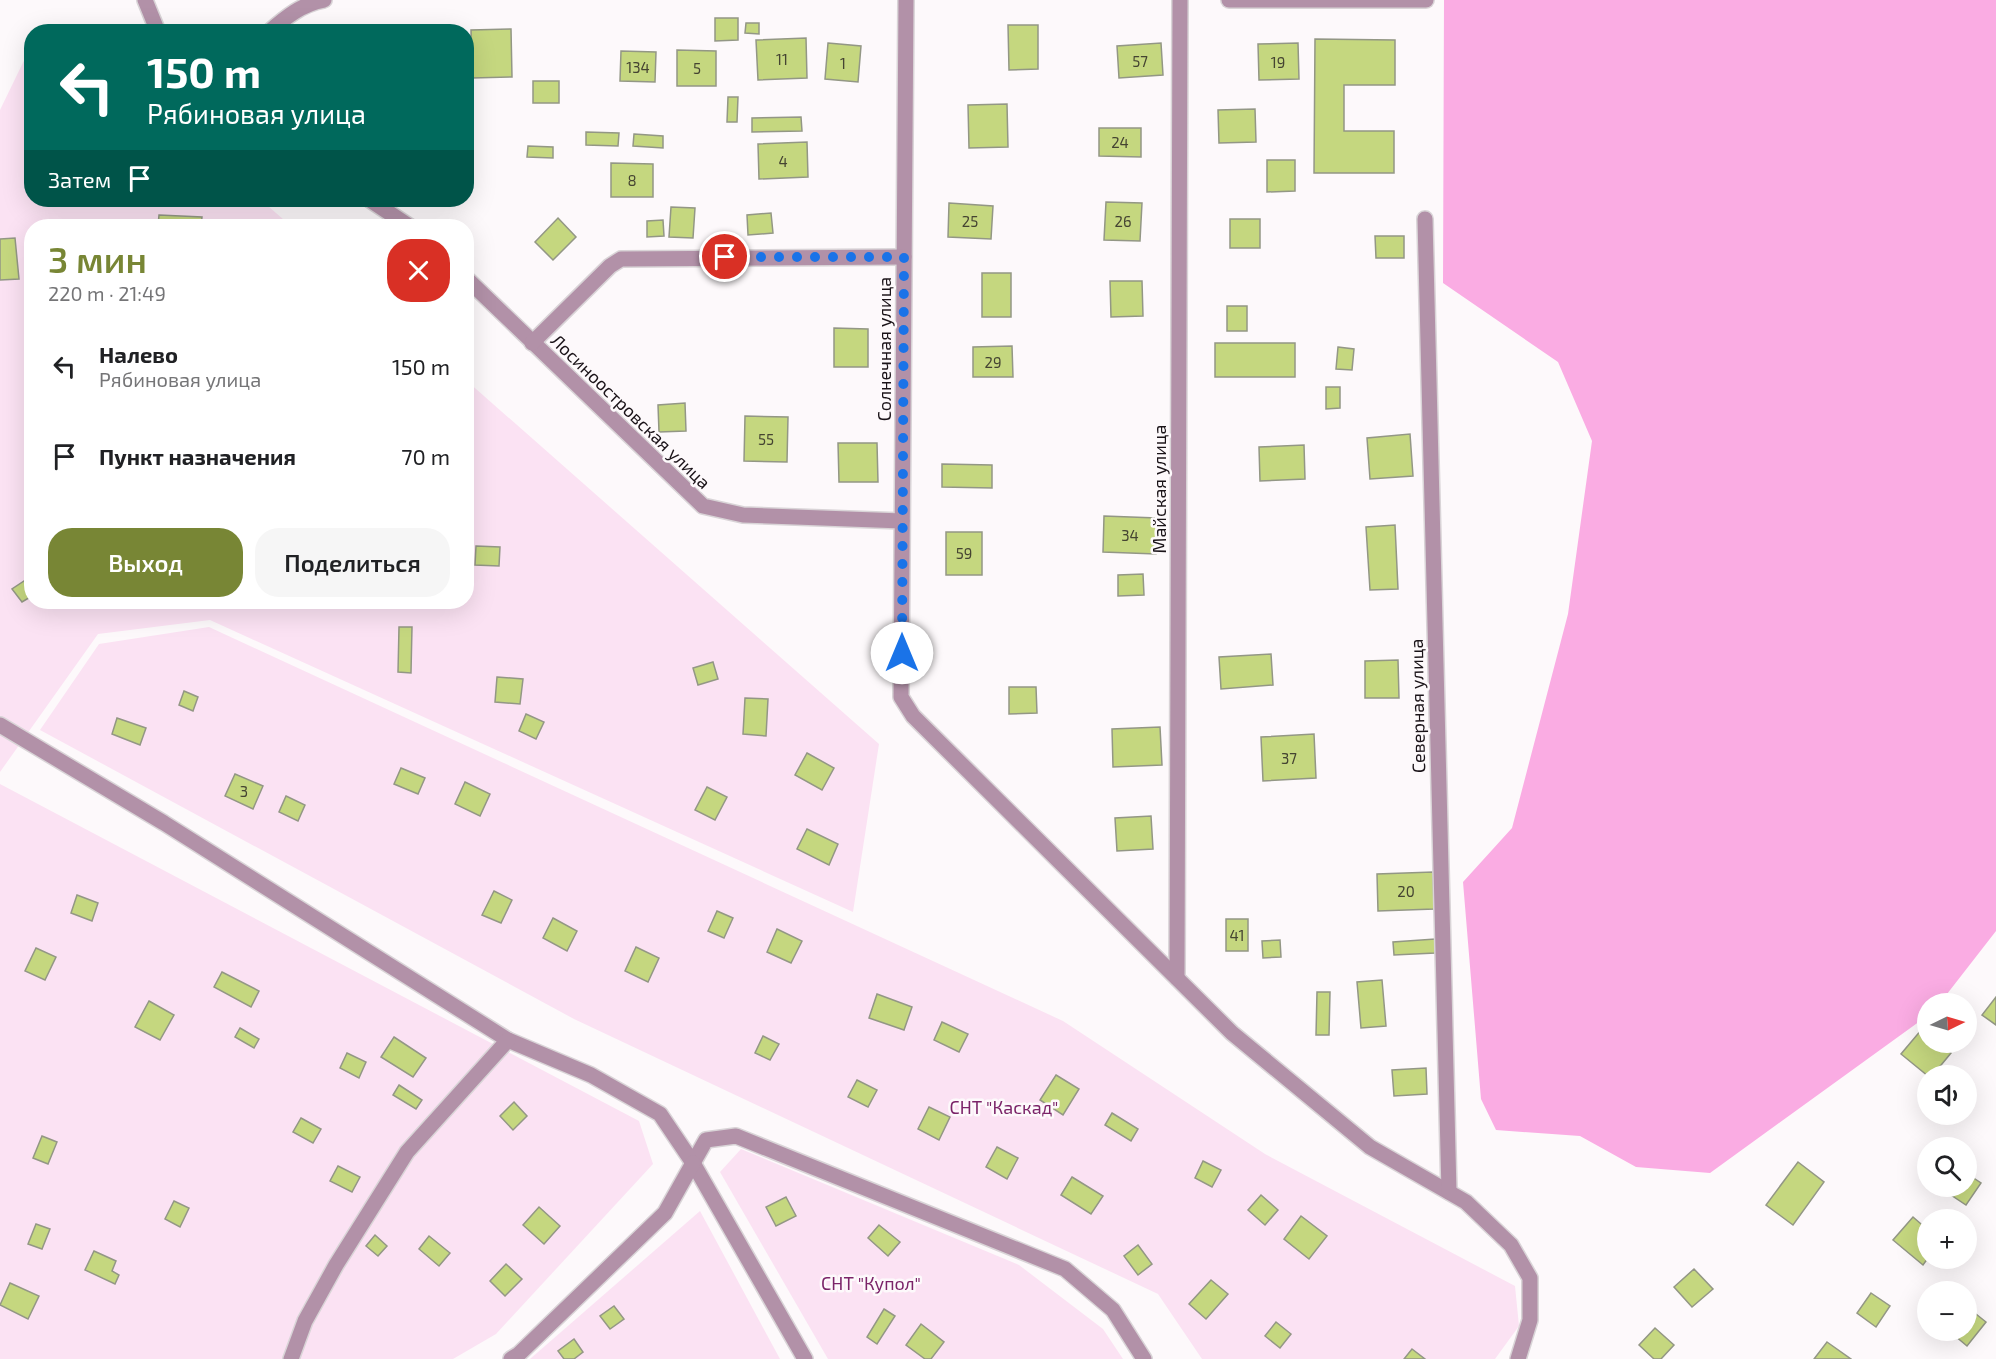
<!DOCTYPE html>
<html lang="ru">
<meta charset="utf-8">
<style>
body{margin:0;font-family:"Exo 2",sans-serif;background:#f6f6f6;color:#202124;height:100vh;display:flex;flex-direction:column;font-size:22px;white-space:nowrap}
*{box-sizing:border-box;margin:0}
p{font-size:20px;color:#757577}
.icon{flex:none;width:33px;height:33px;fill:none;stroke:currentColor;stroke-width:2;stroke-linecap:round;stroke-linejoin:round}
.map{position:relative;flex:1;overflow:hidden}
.details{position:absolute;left:24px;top:219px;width:450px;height:390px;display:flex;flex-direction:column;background:#fff;border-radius:24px;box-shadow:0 6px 24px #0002}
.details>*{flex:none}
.hud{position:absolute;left:24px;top:24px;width:450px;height:183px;border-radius:24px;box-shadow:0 6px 24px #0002;background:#00695c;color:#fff;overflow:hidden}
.needle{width:39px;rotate:85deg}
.tools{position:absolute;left:1917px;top:993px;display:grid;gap:12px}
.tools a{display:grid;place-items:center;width:60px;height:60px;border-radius:50%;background:#fff;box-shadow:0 6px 24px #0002;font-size:30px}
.pin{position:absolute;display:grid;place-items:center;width:51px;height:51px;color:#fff;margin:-26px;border:3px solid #fff;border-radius:50%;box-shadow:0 2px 6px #0007}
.me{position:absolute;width:66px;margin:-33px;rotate:0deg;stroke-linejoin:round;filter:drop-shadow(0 0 4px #0008)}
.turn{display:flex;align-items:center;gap:21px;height:126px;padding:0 24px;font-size:27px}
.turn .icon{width:78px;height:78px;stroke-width:2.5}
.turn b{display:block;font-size:42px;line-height:51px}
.then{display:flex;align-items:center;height:57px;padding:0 24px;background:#0003;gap:12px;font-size:22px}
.round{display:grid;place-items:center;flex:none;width:63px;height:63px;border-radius:24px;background:#f6f6f6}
.head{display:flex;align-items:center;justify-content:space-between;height:102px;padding:0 24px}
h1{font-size:36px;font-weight:600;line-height:45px;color:#788635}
.action{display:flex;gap:12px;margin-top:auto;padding:12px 24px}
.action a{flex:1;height:69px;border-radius:24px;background:#788635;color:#fff;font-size:24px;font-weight:600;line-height:69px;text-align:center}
.action a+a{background:#f6f6f6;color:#202124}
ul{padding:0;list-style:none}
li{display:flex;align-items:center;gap:18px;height:90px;padding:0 24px}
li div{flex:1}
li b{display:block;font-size:22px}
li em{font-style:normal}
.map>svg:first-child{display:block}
.green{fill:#fbe2f3}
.forest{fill:#faace3}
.building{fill:#c5d77f;stroke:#939785;stroke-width:1.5}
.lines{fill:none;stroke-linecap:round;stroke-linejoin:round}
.minor-casing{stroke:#d9d4d7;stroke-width:18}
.minor{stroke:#b291a8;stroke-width:15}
.route{stroke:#1a73e8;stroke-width:10;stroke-dasharray:0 18}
.labels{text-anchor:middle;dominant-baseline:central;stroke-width:5;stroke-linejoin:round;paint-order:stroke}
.number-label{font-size:15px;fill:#454432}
.street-label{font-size:18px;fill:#1a1318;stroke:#fdf9fb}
.park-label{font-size:18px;fill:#7b2469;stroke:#fdf9fb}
</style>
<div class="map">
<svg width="1996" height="1359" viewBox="0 0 1996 1359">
<rect width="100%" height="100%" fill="#fdf9fb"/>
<!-- green -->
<g class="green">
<path d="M31 46 32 200H261L291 226H32V602H466L467 381 879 744 853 912 210 620 98 634 0 772V110Z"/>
<path d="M209 627 1063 1021 1265 1154 1515 1286 1519 1326 1495 1359H1202L1158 1294 574 1019 40 730 99 644Z"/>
<path d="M0 784 639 1121 653 1164 496 1334 453 1359H0Z"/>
<path d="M741 1149 1019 1265 1103 1329 1123 1359H828L720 1172Z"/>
<path d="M700 1211 780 1359H530Z"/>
</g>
<!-- forest -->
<path class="forest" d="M1444 0H1996V931L1940 1003 1928 1004 1927 1016 1710 1173 1636 1167 1580 1136 1496 1130 1481 1099 1463 882 1512 828 1568 614 1592 441 1558 362 1443 283Z"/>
<!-- building -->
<g class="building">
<path d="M715 18H738V40L715 41Z"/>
<path d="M746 23H759V34L745 33Z"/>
<path d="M1008 25H1038V69L1009 70Z"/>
<path d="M511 29 512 77 472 78 471 30Z"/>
<path d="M806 38 807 78 758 80 756 40Z"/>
<path d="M1315 39 1395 40V85H1344V131H1394V173H1314Z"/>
<path d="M828 43 861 46 858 82 825 79Z"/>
<path d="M1161 43 1163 75 1119 78 1117 46Z"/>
<path d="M1298 43 1299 79 1259 80 1258 44Z"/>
<path d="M677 50 716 51V86H677Z"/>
<path d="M621 51 656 52 655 82 620 81Z"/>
<rect x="533" y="81" width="26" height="22"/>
<path d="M728 97H738L737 122H727Z"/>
<path d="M1007 104 1008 147 969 148 968 105Z"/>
<path d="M1255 109 1256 142 1219 143 1218 110Z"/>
<path d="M801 117 802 131 752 132V118Z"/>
<path d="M1099 128H1141V157L1099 156Z"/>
<path d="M586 132 619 133 618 146 586 145Z"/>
<path d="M634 134 663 136V148L633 146Z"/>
<path d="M807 142 808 177 759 179 758 144Z"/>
<path d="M528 146 553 147V158L527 157Z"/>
<path d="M1267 160H1295V191L1267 192Z"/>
<path d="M611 163 653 164V197H611Z"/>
<path d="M1106 202 1142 203 1140 241 1104 240Z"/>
<path d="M949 203 993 206 991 239 948 237Z"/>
<path d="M671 207 695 208 693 238 669 237Z"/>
<path d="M771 213 773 233 748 235 747 215Z"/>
<path d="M159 215 202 217 201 226H158Z"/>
<path d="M558 218 576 237 553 260 535 242Z"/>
<rect x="1230" y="219" width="30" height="29"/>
<path d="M663 220 664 236 647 237V221Z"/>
<path d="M1375 236H1404V258H1376Z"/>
<path d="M15 238 19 279 0 280V239Z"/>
<rect x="982" y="273" width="29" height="44"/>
<path d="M1110 281H1142L1143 316 1111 317Z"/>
<rect x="1227" y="306" width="20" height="25"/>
<path d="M834 328 868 329V367H834Z"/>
<rect x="1215" y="343" width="80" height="34"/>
<path d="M1012 346 1013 377H973V347Z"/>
<path d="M1338 347 1354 349 1352 370 1336 369Z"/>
<path d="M1326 387H1340V408L1326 409Z"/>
<path d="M685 403 686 431 659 432 658 405Z"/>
<path d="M745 416 788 417 787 462 744 461Z"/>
<path d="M1410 434 1413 476 1370 479 1367 438Z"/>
<path d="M838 443H877L878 482H839Z"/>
<path d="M1304 445 1305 479 1260 481 1259 447Z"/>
<path d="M942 464 992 465V488L942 487Z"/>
<path d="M1104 516 1157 518 1156 554 1103 552Z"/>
<path d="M1395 525 1398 589 1370 590 1366 527Z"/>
<rect x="946" y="532" width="36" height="43"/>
<path d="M476 546 500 547 499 566 475 565Z"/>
<path d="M1143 574 1144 595 1118 596V575Z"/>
<path d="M27 579 32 586V596L22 602 12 589Z"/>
<path d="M399 627H412L411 673 398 672Z"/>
<path d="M1271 654 1273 685 1221 689 1219 657Z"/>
<path d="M1398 660 1399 698H1365V661Z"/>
<path d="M713 662 718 679 698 685 693 668Z"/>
<path d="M497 677 523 679 520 704 495 702Z"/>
<path d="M1009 687H1036L1037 713 1009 714Z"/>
<path d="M184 691 198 697 193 711 179 705Z"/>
<path d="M745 698 768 699 766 736 743 734Z"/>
<path d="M526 714 544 722 536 739 519 731Z"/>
<path d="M117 718 146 728 140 745 112 734Z"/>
<path d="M1160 727 1162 765 1113 767 1112 729Z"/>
<path d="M1314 734 1316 778 1263 781 1261 737Z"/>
<path d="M807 753 834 768 822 790 795 775Z"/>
<path d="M401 768 425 778 418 794 394 784Z"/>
<path d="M235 774 263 786 253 809 225 796Z"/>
<path d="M465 782 490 794 480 816 455 804Z"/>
<path d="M707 787 727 797 715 820 695 810Z"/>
<path d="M286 796 305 805 298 821 279 812Z"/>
<path d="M1151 816 1153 849 1117 851 1115 818Z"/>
<path d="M807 829 838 844 829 865 797 849Z"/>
<path d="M1433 872 1434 909 1378 911 1377 874Z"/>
<path d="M494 891 512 900 501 923 482 915Z"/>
<path d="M77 895 98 903 92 921 71 913Z"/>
<path d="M717 911 733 918 724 938 708 931Z"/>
<path d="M553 918 577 931 567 951 543 938Z"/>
<rect x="1226" y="919" width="22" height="32"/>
<path d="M777 929 802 941 791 963 767 952Z"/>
<path d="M1435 939V953L1394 955 1393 942Z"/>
<path d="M1280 940 1281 957 1263 958 1262 941Z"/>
<path d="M636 947 659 958 648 982 625 971Z"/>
<path d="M36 948 56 957 45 980 25 971Z"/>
<path d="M222 972 259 991 251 1007 214 987Z"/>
<path d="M1382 980 1386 1026 1361 1028 1357 982Z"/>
<path d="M1317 992H1330L1329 1035H1316Z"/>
<path d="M877 994 912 1007 904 1030 869 1018Z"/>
<path d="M1996 997V1025L1982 1015Z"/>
<path d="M149 1001 174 1015 160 1040 135 1027Z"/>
<path d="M942 1022 968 1034 959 1052 934 1040Z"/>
<path d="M240 1028 259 1039 254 1048 235 1037Z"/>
<path d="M1922 1029 1928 1034V1042H1938L1951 1053 1932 1076H1928L1901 1054Z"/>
<path d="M763 1036 779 1044 770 1060 755 1053Z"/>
<path d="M394 1037 426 1058 413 1077 381 1057Z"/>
<path d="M347 1053 366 1062 359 1078 340 1068Z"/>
<path d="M1426 1068 1427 1094 1394 1096 1392 1070Z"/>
<path d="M1056 1075 1079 1089 1063 1115 1040 1100Z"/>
<path d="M857 1080 877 1090 868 1107 848 1097Z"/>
<path d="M399 1085 422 1100 416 1109 393 1095Z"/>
<path d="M514 1102 527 1116 513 1130 500 1116Z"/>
<path d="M929 1107 950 1117 939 1140 918 1129Z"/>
<path d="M1112 1113 1138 1129 1131 1141 1105 1125Z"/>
<path d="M301 1118 321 1129 313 1143 293 1132Z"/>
<path d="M42 1136 57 1142 48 1164 33 1158Z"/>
<path d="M997 1147 1018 1158 1007 1179 986 1167Z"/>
<path d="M1203 1161 1221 1170 1212 1187 1195 1178Z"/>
<path d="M1798 1162 1824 1182 1793 1225 1766 1205Z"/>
<path d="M338 1166 360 1177 352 1192 330 1181Z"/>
<path d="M1966 1173 1981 1183 1966 1205 1942 1189 1944 1186H1966Z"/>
<path d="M1072 1177 1103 1196 1091 1214 1061 1195Z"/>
<path d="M1261 1195 1278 1210 1265 1225 1248 1210Z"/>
<path d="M786 1197 796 1216 776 1226 766 1207Z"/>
<path d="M174 1201 189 1208 180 1227 165 1219Z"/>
<path d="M539 1207 560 1226 544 1244 523 1225Z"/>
<path d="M1301 1216 1327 1236 1309 1259 1284 1239Z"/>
<path d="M1913 1217 1928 1230V1258L1923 1265 1893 1240Z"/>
<path d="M36 1224 50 1229 42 1249 28 1244Z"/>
<path d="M879 1225 900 1242 888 1256 868 1238Z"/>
<path d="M375 1235 387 1246 378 1256 366 1246Z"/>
<path d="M429 1236 450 1253 439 1266 419 1249Z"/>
<path d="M1138 1245 1152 1264 1138 1275 1124 1256Z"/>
<path d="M94 1251 116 1261 112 1271 119 1275 115 1284 85 1270Z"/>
<path d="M506 1264 522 1279 505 1296 490 1281Z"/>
<path d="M1694 1269 1713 1289 1692 1307 1674 1287Z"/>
<path d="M1211 1280 1228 1294 1206 1319 1189 1304Z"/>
<path d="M10 1283 39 1296 28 1319 0 1305Z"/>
<path d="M1871 1293 1890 1306 1876 1327 1857 1313Z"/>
<path d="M614 1306 624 1319 610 1329 600 1316Z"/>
<path d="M1966 1306 1986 1322 1967 1346 1948 1330H1966Z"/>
<path d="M884 1309 895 1316 877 1344 867 1337Z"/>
<path d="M1276 1322 1291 1334 1280 1348 1265 1336Z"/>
<path d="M921 1324 944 1342 931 1359H925L906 1345Z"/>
<path d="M1655 1328 1674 1345 1661 1359H1654L1639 1345Z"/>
<path d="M574 1339 583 1352 574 1359H564L558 1351Z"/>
<path d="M1827 1342 1851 1359H1814Z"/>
<path d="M1412 1349 1425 1359H1404Z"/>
</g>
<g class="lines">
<!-- minor casing -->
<g class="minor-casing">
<g id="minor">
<path d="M145 0 158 32"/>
<path d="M906 0 901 697 913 716 1232 1033 1370 1147 1466 1202 1511 1245 1530 1278V1320L1518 1359"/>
<path d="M1229 0H1426"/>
<path d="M269 32C286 17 302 4 324 0"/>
<path d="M370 200 409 226"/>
<path d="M1425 219 1449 1192"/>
<path d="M466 278 703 506 743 515 902 521"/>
<path d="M532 343 610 266 621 259 904 257"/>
<path d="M0 725 164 823 508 1040 591 1075 660 1114 693 1163 706 1140 736 1136 1065 1269 1113 1310 1144 1359"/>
<path d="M1177 978 1180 0"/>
<path d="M693 1163 805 1359"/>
<path d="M291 1359 305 1321 336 1265 407 1152 508 1040"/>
<path d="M511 1359 519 1354 665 1213 693 1163"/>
</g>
</g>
<!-- minor -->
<use href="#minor" class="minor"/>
</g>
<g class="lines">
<!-- route -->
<path class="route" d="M725 257H904L902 653"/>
</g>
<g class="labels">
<!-- number labels -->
<g class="number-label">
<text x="782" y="59">11</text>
<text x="1140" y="61">57</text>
<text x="1278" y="62">19</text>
<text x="843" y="63">1</text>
<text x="638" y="67">134</text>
<text x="697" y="68">5</text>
<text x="1120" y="142">24</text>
<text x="783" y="161">4</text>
<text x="632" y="180">8</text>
<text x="970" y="221">25</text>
<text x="1123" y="221">26</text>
<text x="993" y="362">29</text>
<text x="766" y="439">55</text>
<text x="1130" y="535">34</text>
<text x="964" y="553">59</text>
<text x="1289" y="758">37</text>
<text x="244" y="791">3</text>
<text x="1406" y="891">20</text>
<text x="1237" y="935">41</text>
</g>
<!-- street labels -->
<g class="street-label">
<text transform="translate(884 349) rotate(-90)">Солнечная улица</text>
<text transform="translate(631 411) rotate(44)">Лосиноостровская улица</text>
<text transform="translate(1159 489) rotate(-90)">Майская улица</text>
<text transform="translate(1417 706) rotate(-91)">Северная улица</text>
</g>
<!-- park labels -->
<g class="park-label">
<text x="1004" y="1107">СНТ "Каскад"</text>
<text x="871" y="1283">СНТ "Купол"</text>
</g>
</g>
</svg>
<div class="tools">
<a><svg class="needle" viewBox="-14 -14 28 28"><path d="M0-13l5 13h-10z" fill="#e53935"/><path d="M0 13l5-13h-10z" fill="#757577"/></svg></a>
<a><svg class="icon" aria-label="sound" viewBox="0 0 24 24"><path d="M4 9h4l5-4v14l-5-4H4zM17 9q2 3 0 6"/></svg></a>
<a><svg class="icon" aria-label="search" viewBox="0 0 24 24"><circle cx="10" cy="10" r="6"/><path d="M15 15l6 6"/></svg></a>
<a>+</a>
<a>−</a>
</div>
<div class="pin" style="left:725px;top:257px;background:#d93025"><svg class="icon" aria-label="arrive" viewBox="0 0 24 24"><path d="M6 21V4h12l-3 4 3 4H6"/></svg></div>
<svg class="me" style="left:902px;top:653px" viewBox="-20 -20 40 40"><circle r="19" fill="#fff"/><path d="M0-13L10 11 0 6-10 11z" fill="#1a73e8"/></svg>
<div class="hud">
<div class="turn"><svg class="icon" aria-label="left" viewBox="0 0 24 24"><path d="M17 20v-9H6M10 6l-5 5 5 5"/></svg><div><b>150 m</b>Рябиновая улица</div></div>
<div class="then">Затем<svg class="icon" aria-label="arrive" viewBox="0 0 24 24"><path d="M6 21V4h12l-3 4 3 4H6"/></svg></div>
</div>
<section class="details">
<div class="head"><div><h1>3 мин</h1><p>220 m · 21:49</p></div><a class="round" style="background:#d93025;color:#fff"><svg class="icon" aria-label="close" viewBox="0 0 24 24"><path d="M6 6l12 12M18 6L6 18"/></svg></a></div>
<ul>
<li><svg class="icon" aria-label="left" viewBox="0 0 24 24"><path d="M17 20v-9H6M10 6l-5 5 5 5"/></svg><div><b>Налево</b><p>Рябиновая улица</p></div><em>150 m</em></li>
<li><svg class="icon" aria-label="arrive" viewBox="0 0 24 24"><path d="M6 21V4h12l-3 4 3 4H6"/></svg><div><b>Пункт назначения</b></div><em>70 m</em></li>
</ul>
<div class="action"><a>Выход</a><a>Поделиться</a></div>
</section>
</div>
